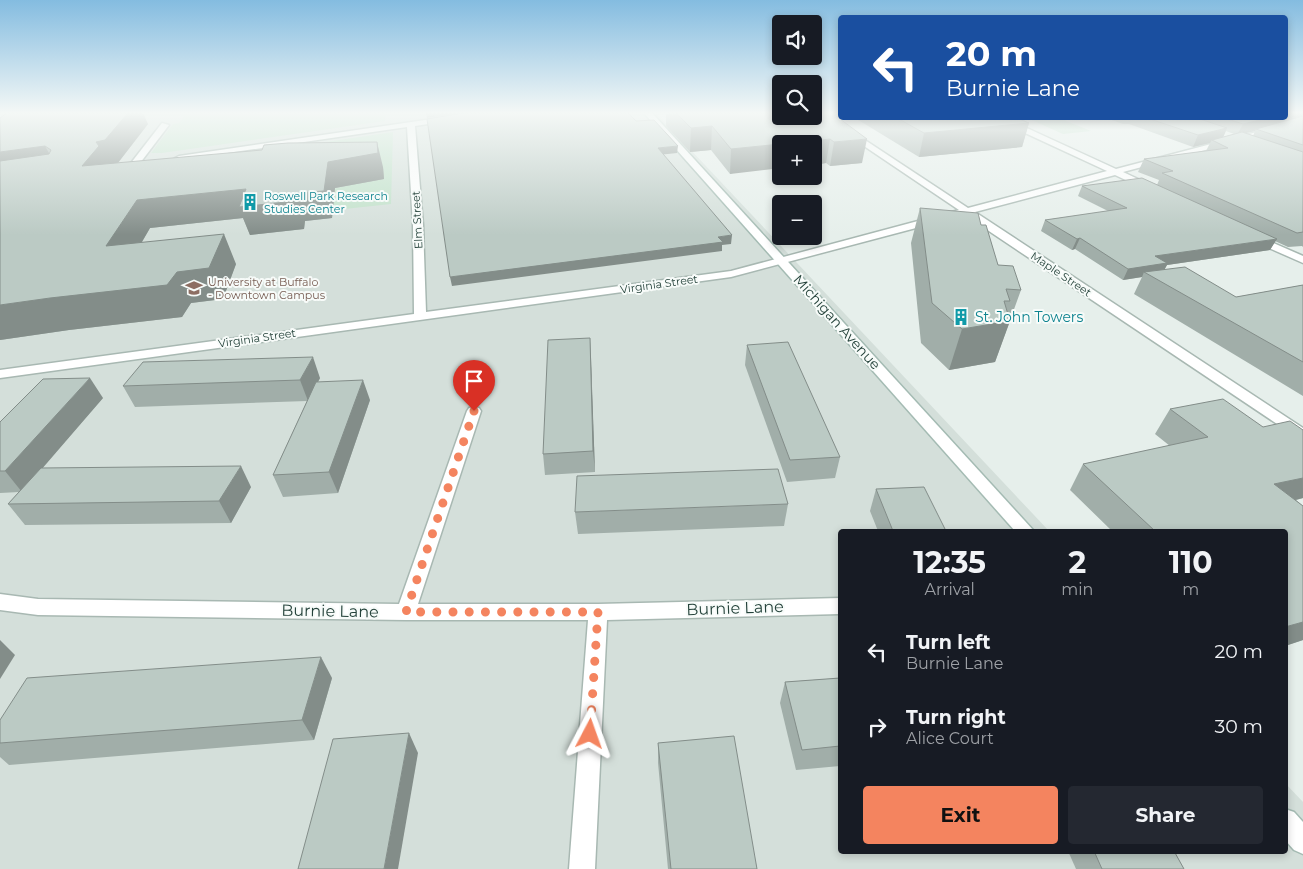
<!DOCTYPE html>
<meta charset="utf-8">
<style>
body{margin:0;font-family:Montserrat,sans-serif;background:#242831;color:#f1f3f6;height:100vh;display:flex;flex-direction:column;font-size:19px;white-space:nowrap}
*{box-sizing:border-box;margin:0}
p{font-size:16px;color:#9ea1a6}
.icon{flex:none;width:28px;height:28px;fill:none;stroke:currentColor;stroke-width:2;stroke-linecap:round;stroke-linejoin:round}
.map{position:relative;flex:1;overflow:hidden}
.panel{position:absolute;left:838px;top:529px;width:450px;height:325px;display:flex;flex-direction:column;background:#171b24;border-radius:5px;box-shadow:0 2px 8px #0003}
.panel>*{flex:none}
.guide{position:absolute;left:838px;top:15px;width:450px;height:105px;border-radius:5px;box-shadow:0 2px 8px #0003;background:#1a4fa0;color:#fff;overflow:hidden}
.fabs{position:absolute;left:772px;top:15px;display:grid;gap:10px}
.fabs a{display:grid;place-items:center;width:50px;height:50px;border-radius:5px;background:#171b24;box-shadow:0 2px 8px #0003;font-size:25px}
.pin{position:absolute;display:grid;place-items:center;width:42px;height:42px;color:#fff;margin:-51px -21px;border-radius:50% 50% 50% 0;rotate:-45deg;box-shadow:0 0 5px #0007}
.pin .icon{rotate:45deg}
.me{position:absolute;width:55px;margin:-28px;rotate:4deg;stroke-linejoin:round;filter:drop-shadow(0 0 4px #0008)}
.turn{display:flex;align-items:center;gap:18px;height:105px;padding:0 25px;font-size:22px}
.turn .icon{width:65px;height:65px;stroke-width:2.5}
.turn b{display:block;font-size:35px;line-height:42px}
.eta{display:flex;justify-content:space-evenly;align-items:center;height:85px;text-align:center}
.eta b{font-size:30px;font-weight:700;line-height:35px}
.primary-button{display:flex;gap:10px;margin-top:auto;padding:10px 25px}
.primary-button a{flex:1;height:58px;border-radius:5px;background:#f4845f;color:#111;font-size:20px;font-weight:700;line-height:58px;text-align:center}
.primary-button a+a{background:#242831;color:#f1f3f6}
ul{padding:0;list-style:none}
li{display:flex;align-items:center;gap:15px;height:75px;padding:0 25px}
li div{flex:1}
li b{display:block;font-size:19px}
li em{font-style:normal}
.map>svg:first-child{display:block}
.built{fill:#d4dfda}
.green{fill:#bfe0c8}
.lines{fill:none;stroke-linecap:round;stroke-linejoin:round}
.street-casing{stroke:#a8b8b2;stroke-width:3}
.secondary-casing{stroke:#a4bbb3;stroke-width:3}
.street{fill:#fff;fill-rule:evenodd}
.secondary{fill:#fff;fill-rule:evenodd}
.wall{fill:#a1aea9;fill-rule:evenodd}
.shaded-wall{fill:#838d89}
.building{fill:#bbcac4;stroke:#838d89}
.route{stroke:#f4845f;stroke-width:9;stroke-dasharray:0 16.2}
.labels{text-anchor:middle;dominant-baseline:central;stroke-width:4;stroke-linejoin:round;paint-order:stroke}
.far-culture-label{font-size:11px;fill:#0d838f;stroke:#f7fbf9;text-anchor:start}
.far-street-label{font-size:11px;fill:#24423a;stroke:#f7fbf9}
.far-education-label{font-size:11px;fill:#785e54;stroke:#f7fbf9;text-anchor:start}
.culture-label{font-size:14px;fill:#0d838f;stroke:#f7fbf9;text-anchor:start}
.street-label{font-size:14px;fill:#24423a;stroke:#f7fbf9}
.near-street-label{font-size:16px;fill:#24423a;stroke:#f7fbf9}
</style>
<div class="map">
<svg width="1303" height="869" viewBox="0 0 1303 869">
<rect width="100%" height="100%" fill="#e6efeb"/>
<!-- built -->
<path class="built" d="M0 113H656L1049 531H840V851H1285V783L1303 802V869H0Z"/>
<!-- green -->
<g class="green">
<path d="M187 113H386L385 121 162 153H151L173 124 179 123Z"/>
<path d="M1027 118H1059L1091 131 1063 134Z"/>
<path d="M393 132 391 204 307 213 329 190 366 181 110 174Z"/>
</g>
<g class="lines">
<!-- street casing -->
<g class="street-casing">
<g id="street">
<path d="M473 113H491L487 115 415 126 423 225 426 312 731 271 959 210 815 113H824L968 208 1107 171 997 120V118H1005L1116 169 1303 120V124L1123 172 1153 186V190H1147L1115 175 975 212 1303 428V440L1298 438 965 215 731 277 0 378V370L414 314 413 225 407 127 179 160 175 158 179 156Z"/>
<path d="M162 123 169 125 137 167H131V163Z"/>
<path d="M1255 235 1303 256V263L1251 240 1250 238Z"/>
<path d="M474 407 479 408 481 411 418 604H598L840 598V614L607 620 595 869H569L588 620H406L38 615 0 610V594L38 599 399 604 467 411 469 408Z"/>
</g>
</g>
<!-- secondary casing -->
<g class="secondary-casing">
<g id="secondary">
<path d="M644 113H652L1034 531H1015Z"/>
<path d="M1285 809 1294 812 1303 822V854L1294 850 1285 840Z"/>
</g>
</g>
<!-- street -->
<use href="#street" class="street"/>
<!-- secondary -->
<use href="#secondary" class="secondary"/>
</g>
<!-- wall -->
<g class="wall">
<path d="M666 113H781L814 116 862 163 830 166 826 163 814 165V144L730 174 711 150 690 152 666 126Z"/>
<path d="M1303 113V247L1302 246 1288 247 1275 241 1270 250 1167 265 1164 270 1236 297 1303 285V396L1134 294 1142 277 1123 280 1075 249 1072 250 1041 231 1045 220 1108 211 1078 196 1082 186 1157 185 1159 180 1138 172 1144 159 1206 151 1210 143 1193 147 1129 124H1123L1106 118H1285ZM1226 131 1234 134 1223 137ZM1255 131 1253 136 1245 133Z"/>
<path d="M0 118 148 124 118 163 383 167 384 179 335 188 332 218 305 221 304 229 250 235 243 218 150 228 142 242 236 264 223 299 191 303 182 317 69 330 0 340Z"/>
<path d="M855 118H1017L1029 123 1022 147 919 157Z"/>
<path d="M920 208 981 225 998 265 1021 290 995 362 949 370 921 343 911 243Z"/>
<path d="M590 338 595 472 545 475 543 454Z"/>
<path d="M747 345 840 457 835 478 787 482 745 365Z"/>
<path d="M320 378 318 382 370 400 338 493 283 497 273 475 307 401 135 407 123 386Z"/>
<path d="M103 398 42 468 251 487 231 523 25 525 8 504 19 492 0 493V422Z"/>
<path d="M1170 409 1263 427 1303 430V498L1296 500 1303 506V640L1285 646V531H1112L1070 490 1083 464 1170 446 1155 434Z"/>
<path d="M876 489 946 531H878L870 511Z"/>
<path d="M788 504 784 526 578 534 575 512Z"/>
<path d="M332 678 314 740 9 765 0 757V743Z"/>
<path d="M840 678V766L796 770 780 703 785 682Z"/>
<path d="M658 743 757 869H668L658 763Z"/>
<path d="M1068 851H1174L1184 869H1076Z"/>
</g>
<!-- shaded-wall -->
<g class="shaded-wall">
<path d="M128 113H143L148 124 117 164 82 166 96 142Z"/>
<path d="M426 113H460L427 118Z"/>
<path d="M1287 113H1303V119L1256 129 1255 131 1237 135 1243 124 1268 118H1285V114Z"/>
<path d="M1029 123 1022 147 919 157 924 133Z"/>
<path d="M712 126 711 150 690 152 691 128Z"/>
<path d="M1227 128 1222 140H1212L1210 143 1193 147 1198 135Z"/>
<path d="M830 139 826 163 814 165V144H782Z"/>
<path d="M867 139 862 163 830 166 834 142Z"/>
<path d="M377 142 383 167 384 179 335 188 332 218 305 221 304 229 250 235 243 218 150 228 122 276 106 246 137 200 246 189 297 193 328 162Z"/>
<path d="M781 144V168L730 174 731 149Z"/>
<path d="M45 146 59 171 0 180V152Z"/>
<path d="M678 146 677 153 658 155V148Z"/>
<path d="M224 234 236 264 223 299 191 303 182 317 69 330 0 340V305L50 298 177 272Z"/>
<path d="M732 235 731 244 722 245V251L452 286 450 277Z"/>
<path d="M1080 238 1075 249 1072 250 1077 239Z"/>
<path d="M1277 239 1270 250 1167 265 1162 274 1144 272 1142 277 1123 280 1128 269 1155 256Z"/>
<path d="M1010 321 995 362 949 370 962 329Z"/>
<path d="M590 338 591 358 595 472 593 451Z"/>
<path d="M313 357 320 378 308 401 300 380Z"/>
<path d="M90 378 103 398 22 492 5 471Z"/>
<path d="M363 380 370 400 338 493 329 472Z"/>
<path d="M241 466 251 487 231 523 219 501Z"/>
<path d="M1303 478V498L1255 510 1274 484Z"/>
<path d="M1303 622V640L1285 646V627Z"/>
<path d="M0 640 15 655 0 679Z"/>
<path d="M321 657 332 678 314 740 302 720Z"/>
<path d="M409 733 418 753 398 869H384Z"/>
</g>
<!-- building -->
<g class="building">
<path d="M7 113H128L105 140 96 142 99 146 82 166 262 150 264 145 288 143 377 142 378 153 328 162 324 191 297 193 295 201 239 207 246 189 137 200 106 246 224 234 209 268 177 272 167 285 50 298 0 305V161L49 154 51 150 45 146 0 152V118Z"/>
<path d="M463 113H628L636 121 654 120 678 146 658 148 732 235 718 237 723 242 450 277 427 119Z"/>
<path d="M676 113H781V116H814V113H832L867 139 834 142 830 139 731 149 712 126 691 128Z"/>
<path d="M1303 116V145L1256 129Z"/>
<path d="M897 118H1017L1029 123 924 133Z"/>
<path d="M1147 118H1197L1227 128 1198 135Z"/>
<path d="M1224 118H1268L1243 124Z"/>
<path d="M1242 132 1303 152V232L1297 233 1162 173 1173 171 1144 159 1228 148 1212 140Z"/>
<path d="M1142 178 1277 239 1155 256 1167 263 1128 269 1080 238 1077 239 1045 220 1127 208 1082 186Z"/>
<path d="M920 208 978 213 981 225H986L998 265 1013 266 1021 290 1006 289 1010 301H1004L1010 321 962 329 932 303Z"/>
<path d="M1185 267 1236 297 1303 285V362L1144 272Z"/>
<path d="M590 338 593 451 543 454 548 340Z"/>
<path d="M788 342 840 457 790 460 747 345Z"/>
<path d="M313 357 300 380 123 386 143 362Z"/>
<path d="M90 378 5 471H0V422L43 379Z"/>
<path d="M363 380 329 472 273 475 316 382Z"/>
<path d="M1223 399 1263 427 1290 421 1303 430V478L1274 484 1303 506V622L1285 627V531H1155L1083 464 1208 437 1170 409Z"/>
<path d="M241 466 219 501 8 504 41 468Z"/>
<path d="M778 469 788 504 575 512 577 476Z"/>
<path d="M924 487 946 531H893L876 489Z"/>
<path d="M321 657 302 720 0 743V720L27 678Z"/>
<path d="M840 678V746L802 750 785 682Z"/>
<path d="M409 733 384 869H298L333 739Z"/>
<path d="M734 736 757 869H671L658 743Z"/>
<path d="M1094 851H1174L1184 869H1102Z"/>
</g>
<!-- sky -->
<linearGradient id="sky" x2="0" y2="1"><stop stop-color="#84bce0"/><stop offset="0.48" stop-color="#f4f8f6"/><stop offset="1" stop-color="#f4f8f6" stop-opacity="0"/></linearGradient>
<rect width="1303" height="235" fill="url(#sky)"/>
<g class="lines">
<!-- route -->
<path class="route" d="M474 411 406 612H598L590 734"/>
</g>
<!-- icons -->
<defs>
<g id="building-bare" transform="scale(1.35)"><path d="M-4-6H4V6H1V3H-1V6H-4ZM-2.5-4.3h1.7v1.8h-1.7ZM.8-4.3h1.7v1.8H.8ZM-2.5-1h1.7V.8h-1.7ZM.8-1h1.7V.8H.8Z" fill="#0f9aa8" stroke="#f7fbf9" stroke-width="2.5" paint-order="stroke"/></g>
<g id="university-bare" transform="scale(1.35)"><path d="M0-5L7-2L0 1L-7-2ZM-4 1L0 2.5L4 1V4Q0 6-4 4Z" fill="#8d6e63" stroke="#f7fbf9" stroke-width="2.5" paint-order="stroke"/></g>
</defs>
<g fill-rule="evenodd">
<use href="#building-bare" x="250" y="202"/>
<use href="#university-bare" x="194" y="288"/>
<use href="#building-bare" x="961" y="317"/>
</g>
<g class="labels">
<!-- far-culture labels -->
<g class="far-culture-label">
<text x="264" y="196">Roswell Park Research<tspan x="264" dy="13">Studies Center</tspan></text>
</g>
<!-- far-street labels -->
<g class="far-street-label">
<text transform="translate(417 220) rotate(-93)">Elm Street</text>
<text transform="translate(1061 274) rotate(34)">Maple Street</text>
<text transform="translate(659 284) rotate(-8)">Virginia Street</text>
<text transform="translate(257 338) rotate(-8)">Virginia Street</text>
</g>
<!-- far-education labels -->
<g class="far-education-label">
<text x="208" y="282">University at Buffalo<tspan x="208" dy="13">- Downtown Campus</tspan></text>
</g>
<!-- culture labels -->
<g class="culture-label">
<text x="975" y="317">St. John Towers</text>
</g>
<!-- street labels -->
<g class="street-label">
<text transform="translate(837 322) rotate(48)">Michigan Avenue</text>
</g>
<!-- near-street labels -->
<g class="near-street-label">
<text transform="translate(735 608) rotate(-2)">Burnie Lane</text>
<text transform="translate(330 611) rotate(1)">Burnie Lane</text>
</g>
</g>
</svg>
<div class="fabs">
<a><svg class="icon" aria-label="sound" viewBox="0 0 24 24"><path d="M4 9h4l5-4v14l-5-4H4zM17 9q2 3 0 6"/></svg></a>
<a><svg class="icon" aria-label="search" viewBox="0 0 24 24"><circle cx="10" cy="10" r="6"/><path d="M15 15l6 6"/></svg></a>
<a>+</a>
<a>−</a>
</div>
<div class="pin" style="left:474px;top:411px;background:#d93025"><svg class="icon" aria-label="arrive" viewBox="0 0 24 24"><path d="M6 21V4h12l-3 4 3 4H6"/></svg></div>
<svg class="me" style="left:590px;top:734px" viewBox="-20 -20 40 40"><path d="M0-17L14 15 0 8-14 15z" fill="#f4845f" stroke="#fff" stroke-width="4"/></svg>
<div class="guide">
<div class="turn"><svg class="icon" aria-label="left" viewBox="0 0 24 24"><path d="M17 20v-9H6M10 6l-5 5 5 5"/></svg><div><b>20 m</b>Burnie Lane</div></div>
</div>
<section class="panel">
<div class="eta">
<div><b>12:35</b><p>Arrival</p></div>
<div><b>2</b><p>min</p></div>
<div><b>110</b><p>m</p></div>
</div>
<ul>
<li><svg class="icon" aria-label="left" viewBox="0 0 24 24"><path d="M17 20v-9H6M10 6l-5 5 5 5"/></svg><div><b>Turn left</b><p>Burnie Lane</p></div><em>20 m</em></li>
<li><svg class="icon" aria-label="right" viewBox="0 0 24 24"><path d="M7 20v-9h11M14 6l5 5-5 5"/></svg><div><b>Turn right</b><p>Alice Court</p></div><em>30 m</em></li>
</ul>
<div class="primary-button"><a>Exit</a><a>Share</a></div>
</section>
</div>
